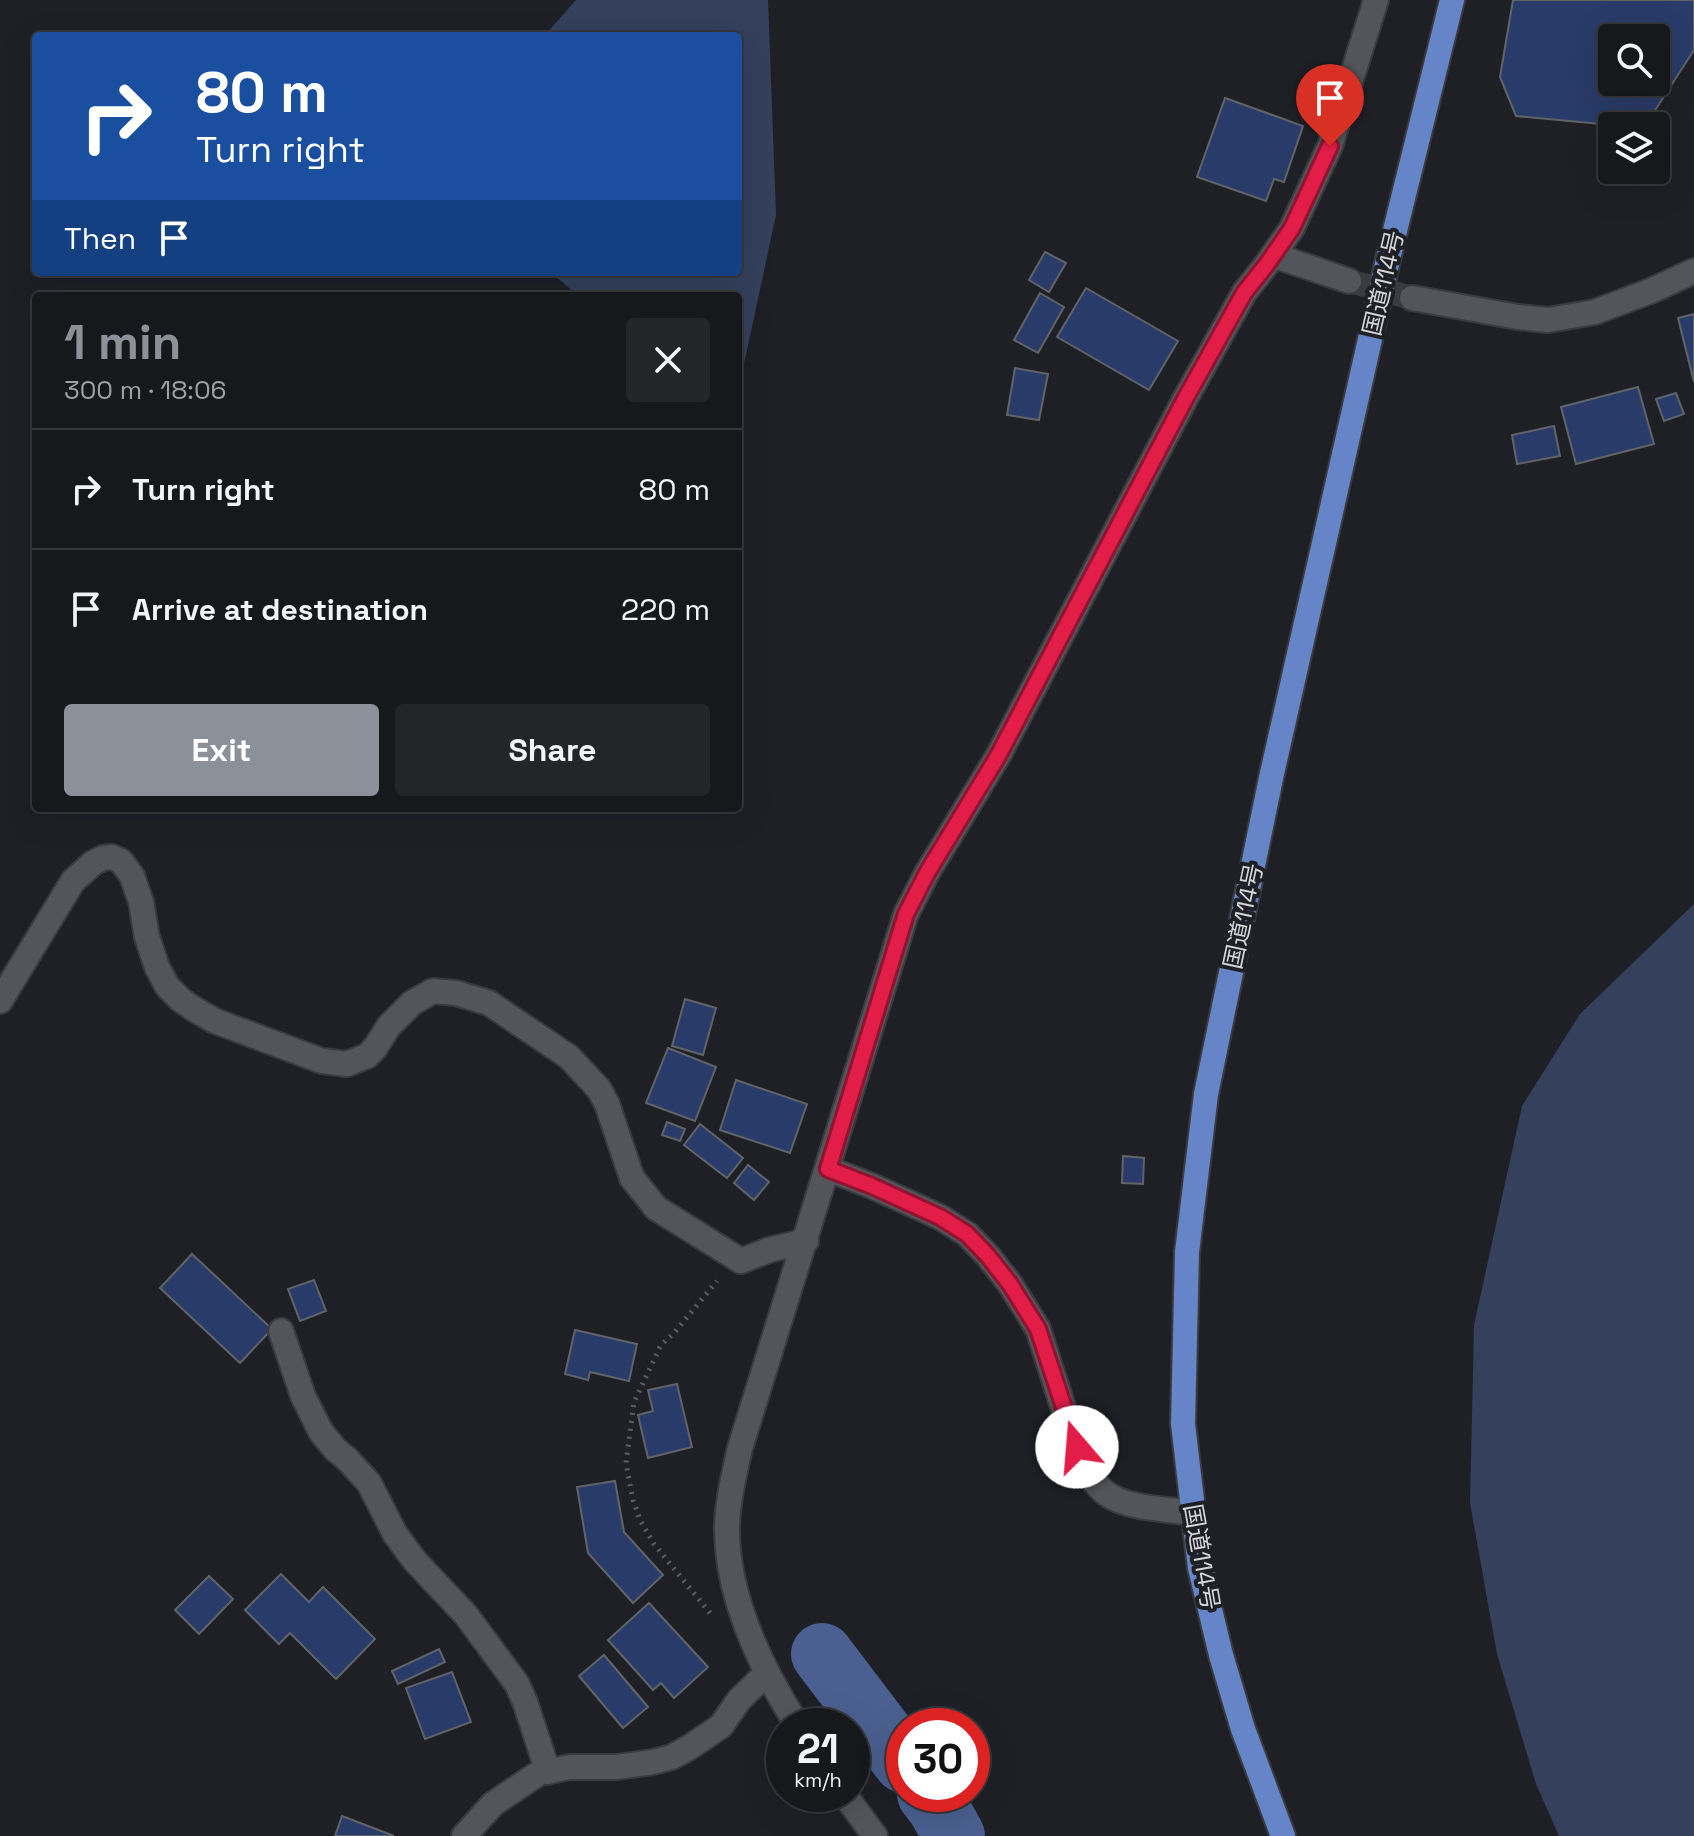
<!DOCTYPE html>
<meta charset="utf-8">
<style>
body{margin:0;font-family:"Space Grotesk","Noto Sans JP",sans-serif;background:#232529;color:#f1f3f6;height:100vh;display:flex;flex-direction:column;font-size:30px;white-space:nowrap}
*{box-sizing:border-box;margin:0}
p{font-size:26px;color:#9ea0a3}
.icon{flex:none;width:44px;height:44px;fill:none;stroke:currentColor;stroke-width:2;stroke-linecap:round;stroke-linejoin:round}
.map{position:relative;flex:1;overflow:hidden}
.sheet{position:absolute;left:32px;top:292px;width:710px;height:520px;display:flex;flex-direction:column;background:#16181c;border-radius:8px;box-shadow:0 8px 32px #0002,0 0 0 2px #35373b}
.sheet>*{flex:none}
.top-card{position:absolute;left:32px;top:32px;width:710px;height:244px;border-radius:8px;box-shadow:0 8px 32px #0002,0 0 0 2px #35373b;background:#1a4fa0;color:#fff;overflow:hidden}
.fabs{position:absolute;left:1598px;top:24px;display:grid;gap:16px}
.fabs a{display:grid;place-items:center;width:72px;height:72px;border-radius:8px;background:#16181c;box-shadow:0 8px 32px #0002,0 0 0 2px #35373b;font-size:40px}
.speed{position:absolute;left:766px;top:1708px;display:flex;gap:16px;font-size:40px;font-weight:700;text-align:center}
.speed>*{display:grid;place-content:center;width:104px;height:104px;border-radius:50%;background:#16181c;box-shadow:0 8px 32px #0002,0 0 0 2px #35373b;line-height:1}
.speed small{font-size:20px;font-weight:400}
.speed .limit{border:12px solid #d22;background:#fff;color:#111}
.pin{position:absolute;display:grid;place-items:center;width:68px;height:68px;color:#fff;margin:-82px -34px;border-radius:50% 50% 50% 0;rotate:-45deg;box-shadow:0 0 8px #0007}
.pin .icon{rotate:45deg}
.me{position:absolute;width:88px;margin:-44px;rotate:342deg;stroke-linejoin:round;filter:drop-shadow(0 0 6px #0008)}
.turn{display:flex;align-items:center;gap:28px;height:168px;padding:0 32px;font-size:36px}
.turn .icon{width:104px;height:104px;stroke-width:2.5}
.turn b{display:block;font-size:56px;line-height:68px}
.then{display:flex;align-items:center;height:76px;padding:0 32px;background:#0003;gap:16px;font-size:30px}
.round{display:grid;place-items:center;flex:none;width:84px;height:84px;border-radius:8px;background:#232529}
.summary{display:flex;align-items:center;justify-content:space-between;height:136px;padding:0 32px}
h1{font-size:48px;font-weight:800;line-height:60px;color:#8c9099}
.action{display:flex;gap:16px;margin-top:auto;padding:16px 32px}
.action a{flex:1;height:92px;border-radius:8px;background:#8c9099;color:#fff;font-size:32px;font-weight:800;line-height:92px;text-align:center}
.action a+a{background:#232529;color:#f1f3f6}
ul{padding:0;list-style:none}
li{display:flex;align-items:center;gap:24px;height:120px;padding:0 32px;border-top:2px solid #35373b}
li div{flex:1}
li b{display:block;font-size:30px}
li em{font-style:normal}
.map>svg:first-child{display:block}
.green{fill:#34405c}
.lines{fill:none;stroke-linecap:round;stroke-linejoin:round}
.river{stroke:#4b6090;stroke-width:62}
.building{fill:#293b69;stroke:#606368;stroke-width:2;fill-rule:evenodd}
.minor-tunnel{stroke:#393b40;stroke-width:24;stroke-dasharray:24 12;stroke-linecap:butt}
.minor-casing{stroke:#393b3e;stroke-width:28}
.trunk-casing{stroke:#393b3e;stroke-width:28}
.path{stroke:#5c5e62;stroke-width:5;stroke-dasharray:2 6;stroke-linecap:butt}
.minor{stroke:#53555a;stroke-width:24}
.trunk{stroke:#6684c8;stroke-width:24}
.route-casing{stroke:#92132f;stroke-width:20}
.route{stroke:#e11d48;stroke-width:14}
.labels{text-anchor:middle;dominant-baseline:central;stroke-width:8;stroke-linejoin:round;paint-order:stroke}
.street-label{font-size:24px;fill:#d3d5d8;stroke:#1e2025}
</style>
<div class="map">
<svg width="1694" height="1836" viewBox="0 0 1694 1836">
<rect width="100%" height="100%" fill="#1e2025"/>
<!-- green -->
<g class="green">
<path d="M576 0H768L776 215 744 364 738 367V296H578L551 272H738V36H544Z"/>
<path d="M1694 904V1836H1559L1536 1784 1497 1654 1470 1503 1474 1325 1522 1106 1580 1014Z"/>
</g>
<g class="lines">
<!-- river -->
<g class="river">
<path d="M822 1654 904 1762"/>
<path d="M928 1794 938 1807 954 1836"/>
</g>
</g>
<!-- building -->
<g class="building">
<path d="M1513 0H1694V50L1645 126H1622L1516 116 1500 77ZM1612 38H1656V82H1612Z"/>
<path d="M1225 98 1303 126 1284 182 1274 179 1266 201 1197 177Z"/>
<path d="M1045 252 1066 263 1049 292 1029 280Z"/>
<path d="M1086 288 1178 341 1149 390 1057 337Z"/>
<path d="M1040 293 1064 307 1038 353 1014 340Z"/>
<path d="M1694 314V382L1678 318Z"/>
<path d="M1015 368 1048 374 1039 420 1007 415Z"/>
<path d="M1638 387 1654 444 1576 464 1561 407Z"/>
<path d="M1676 393 1684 414 1664 421 1656 399Z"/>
<path d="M1554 426 1560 456 1517 464 1512 435Z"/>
<path d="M685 999 716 1008 703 1055 672 1046Z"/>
<path d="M668 1048 716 1067 695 1121 646 1103Z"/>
<path d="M736 1080 807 1104 790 1153 720 1130Z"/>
<path d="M667 1122 685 1129 680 1141 662 1135Z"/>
<path d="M700 1124 743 1158 727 1178 684 1145Z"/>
<path d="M1123 1156 1144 1158 1143 1184 1122 1183Z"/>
<path d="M748 1165 769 1182 754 1200 734 1183Z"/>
<path d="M192 1254 272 1329 240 1363 160 1288Z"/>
<path d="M314 1280 326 1311 300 1321 288 1289Z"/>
<path d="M575 1330 637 1344 629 1381 590 1372 588 1380 565 1374Z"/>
<path d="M677 1384 692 1447 648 1458 638 1415 653 1411 648 1390Z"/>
<path d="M615 1481 624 1532 663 1575 633 1603 588 1553 577 1487Z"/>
<path d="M281 1574 309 1602 323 1587 375 1639 336 1679 290 1633 279 1644 245 1610Z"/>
<path d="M209 1576 233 1599 199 1634 175 1610Z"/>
<path d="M649 1603 708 1667 674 1698 661 1683 653 1690 608 1640Z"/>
<path d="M439 1649 445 1662 398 1684 392 1671Z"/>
<path d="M604 1655 648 1707 623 1728 579 1676Z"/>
<path d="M452 1672 471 1722 425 1739 406 1688Z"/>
<path d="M342 1816 394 1836H335Z"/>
</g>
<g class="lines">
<!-- minor-tunnel -->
<path class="minor-tunnel" d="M1349 281 1412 298"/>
<!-- minor casing -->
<g class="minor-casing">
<g id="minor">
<path d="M1273 255 1349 281"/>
<path d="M1412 298 1518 317 1548 320 1595 312 1653 290 1694 271"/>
<path d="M0 1001 73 881 93 863 103 858 112 857 121 861 132 876 141 902 147 937 157 967 167 986 181 1000 194 1009 215 1021 322 1061 347 1064 367 1056 375 1048 389 1026 412 1003 433 991 456 993 489 1003 569 1057 599 1089 607 1104 632 1178 656 1208 741 1261 769 1250 806 1241"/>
<path d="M828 1169 872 1186 940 1217 967 1234 988 1256 1010 1284 1038 1329 1082 1466C1090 1476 1097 1487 1107 1494 1128 1509 1168 1509 1193 1513"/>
<path d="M281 1331 303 1396 321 1432 335 1449 347 1459 369 1483 395 1534 415 1561 466 1615 517 1684 525 1702 548 1772"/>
<path d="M798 1726C761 1668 726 1597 727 1526 728 1500 734 1474 740 1448L906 914 927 873 998 756 1184 401 1244 293 1267 264 1292 228 1330 146 1376 0"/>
<path d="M844 1794 875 1836"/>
<path d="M464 1836 493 1804 539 1773 570 1767H617L653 1762 672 1757 690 1747 721 1726 739 1700 767 1673"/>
</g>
</g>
<!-- trunk casing -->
<g class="trunk-casing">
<path id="trunk" d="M1283 1836 1243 1729 1221 1655 1200 1568 1183 1424 1187 1252 1206 1094 1271 778 1389 255 1452 0"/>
</g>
<!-- path -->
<path class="path" d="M710 1613 654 1544 640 1520 633 1500 626 1463 634 1402 661 1345 674 1333 717 1281"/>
<!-- minor -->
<use href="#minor" class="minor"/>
<!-- trunk -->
<use href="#trunk" class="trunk"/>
</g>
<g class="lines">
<!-- route casing -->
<g class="route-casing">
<path id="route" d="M1077 1447 1038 1329 1010 1284 988 1256 967 1234 940 1217 872 1186 828 1169 906 914 927 873 998 756 1184 401 1244 293 1267 264 1292 228 1330 146"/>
</g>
<!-- route -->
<use href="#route" class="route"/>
</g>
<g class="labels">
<!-- street labels -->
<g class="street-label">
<text transform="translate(1383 283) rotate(-77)">国道114号</text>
<text transform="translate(1243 916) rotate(-78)">国道114号</text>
<text transform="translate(1202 1557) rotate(80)">国道114号</text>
</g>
</g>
</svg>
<div class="fabs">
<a><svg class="icon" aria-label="search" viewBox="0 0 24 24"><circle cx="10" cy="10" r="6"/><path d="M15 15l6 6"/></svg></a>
<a><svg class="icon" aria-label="layers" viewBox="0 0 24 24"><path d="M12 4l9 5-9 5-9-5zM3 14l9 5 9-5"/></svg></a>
</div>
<div class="speed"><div>21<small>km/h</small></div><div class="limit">30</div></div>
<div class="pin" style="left:1330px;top:146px;background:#d93025"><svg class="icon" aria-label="arrive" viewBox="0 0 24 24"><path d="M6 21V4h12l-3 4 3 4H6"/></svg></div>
<svg class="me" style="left:1077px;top:1447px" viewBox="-20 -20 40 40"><circle r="19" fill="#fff"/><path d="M0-13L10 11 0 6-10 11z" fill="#e11d48"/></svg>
<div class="top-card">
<div class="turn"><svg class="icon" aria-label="right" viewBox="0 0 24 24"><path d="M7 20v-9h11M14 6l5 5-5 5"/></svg><div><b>80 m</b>Turn right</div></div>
<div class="then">Then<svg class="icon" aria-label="arrive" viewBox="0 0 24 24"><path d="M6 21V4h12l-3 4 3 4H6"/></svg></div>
</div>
<section class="sheet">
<div class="summary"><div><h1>1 min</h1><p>300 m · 18:06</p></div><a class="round"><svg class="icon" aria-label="close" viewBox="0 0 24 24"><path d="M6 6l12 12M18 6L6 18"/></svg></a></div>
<ul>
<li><svg class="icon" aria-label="right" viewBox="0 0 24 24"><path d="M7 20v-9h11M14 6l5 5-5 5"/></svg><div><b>Turn right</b></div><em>80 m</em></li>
<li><svg class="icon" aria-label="arrive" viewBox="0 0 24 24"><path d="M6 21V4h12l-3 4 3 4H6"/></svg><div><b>Arrive at destination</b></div><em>220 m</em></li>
</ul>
<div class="action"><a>Exit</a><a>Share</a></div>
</section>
</div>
